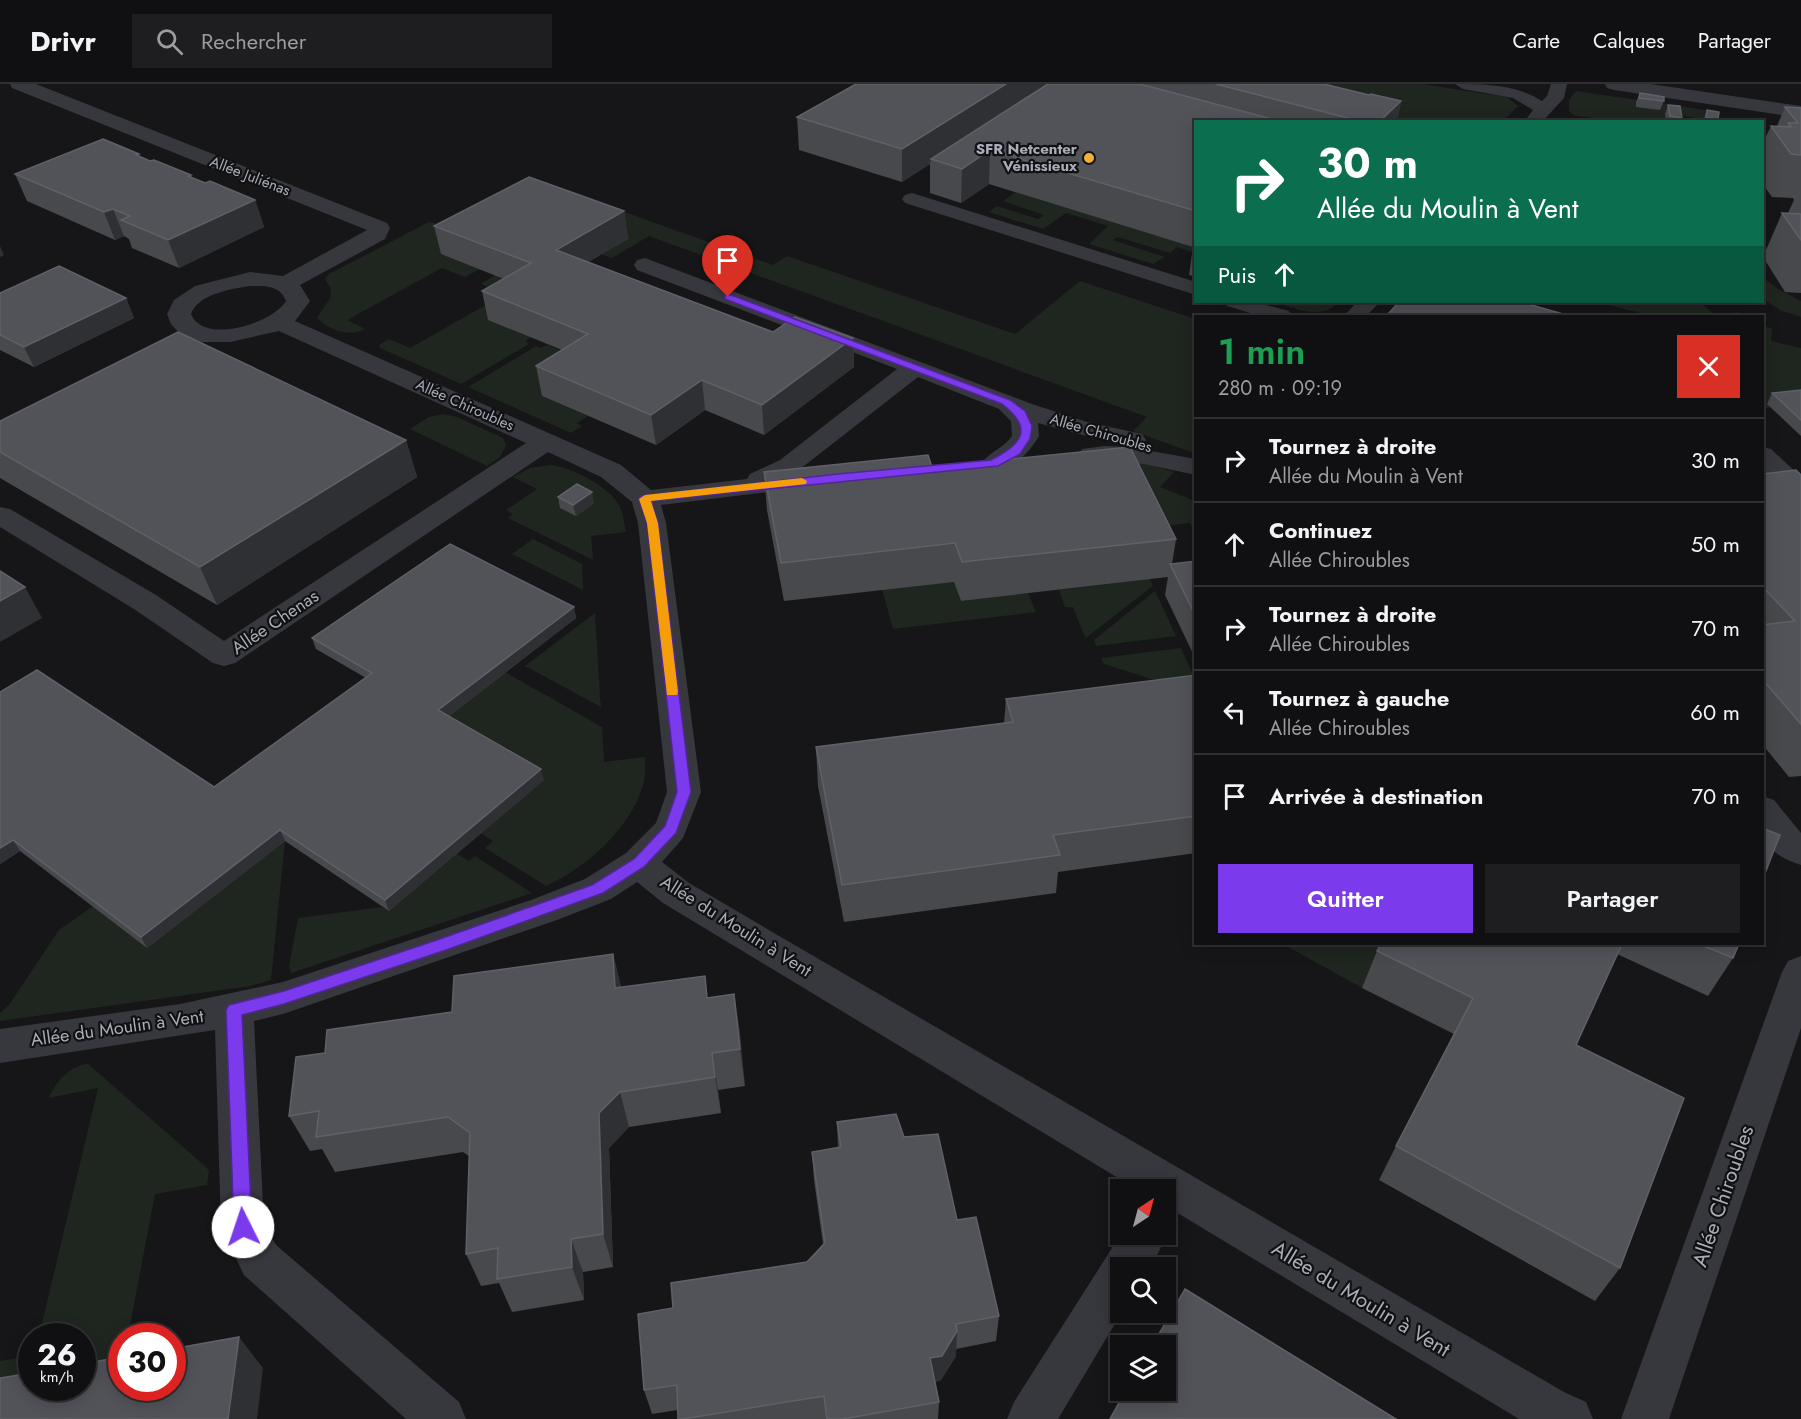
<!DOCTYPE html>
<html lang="fr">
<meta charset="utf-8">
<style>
body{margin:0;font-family:Jost,sans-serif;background:#1e1e20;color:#f1f3f6;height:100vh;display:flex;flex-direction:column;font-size:22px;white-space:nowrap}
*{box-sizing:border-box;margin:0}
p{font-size:20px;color:#9c9d9f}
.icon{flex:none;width:33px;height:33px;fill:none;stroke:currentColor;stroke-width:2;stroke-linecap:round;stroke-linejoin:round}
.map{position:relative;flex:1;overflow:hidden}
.sheet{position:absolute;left:1194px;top:231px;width:570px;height:630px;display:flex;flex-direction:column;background:#101012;border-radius:0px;box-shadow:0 3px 15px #0003,0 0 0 2px #303032}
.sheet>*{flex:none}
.banner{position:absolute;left:1194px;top:36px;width:570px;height:183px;border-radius:0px;box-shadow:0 3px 15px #0003,0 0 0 2px #303032;background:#0b6e4f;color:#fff;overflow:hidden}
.needle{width:39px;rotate:36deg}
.tools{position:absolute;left:1110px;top:1095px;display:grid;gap:12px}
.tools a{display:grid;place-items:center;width:66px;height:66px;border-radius:0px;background:#101012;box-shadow:0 3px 15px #0003,0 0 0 2px #303032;font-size:30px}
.speed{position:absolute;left:18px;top:1239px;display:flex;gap:12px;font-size:30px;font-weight:700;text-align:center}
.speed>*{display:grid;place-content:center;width:78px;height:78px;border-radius:50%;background:#101012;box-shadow:0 3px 15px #0003,0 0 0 2px #303032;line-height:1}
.speed small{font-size:15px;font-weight:400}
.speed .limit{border:9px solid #d22;background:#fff;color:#111}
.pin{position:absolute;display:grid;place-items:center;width:51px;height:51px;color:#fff;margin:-62px -26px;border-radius:50% 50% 50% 0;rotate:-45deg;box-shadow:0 0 6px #0007}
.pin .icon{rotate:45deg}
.me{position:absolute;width:66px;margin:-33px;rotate:356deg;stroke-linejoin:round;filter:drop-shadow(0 0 4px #0008)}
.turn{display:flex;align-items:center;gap:21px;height:126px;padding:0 24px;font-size:27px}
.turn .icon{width:78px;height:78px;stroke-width:2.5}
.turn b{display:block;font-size:42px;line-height:51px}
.then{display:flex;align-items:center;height:57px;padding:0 24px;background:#0003;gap:12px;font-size:22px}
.round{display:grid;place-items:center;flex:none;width:63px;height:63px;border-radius:0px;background:#1e1e20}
.overview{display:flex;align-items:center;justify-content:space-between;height:102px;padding:0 24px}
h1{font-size:36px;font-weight:600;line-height:45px;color:#1e9e55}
.action{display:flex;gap:12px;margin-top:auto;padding:12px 24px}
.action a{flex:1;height:69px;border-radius:0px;background:#7c3aed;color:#fff;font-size:24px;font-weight:600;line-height:69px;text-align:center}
.action a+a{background:#1e1e20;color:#f1f3f6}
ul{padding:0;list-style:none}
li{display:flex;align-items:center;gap:18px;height:84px;padding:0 24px;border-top:2px solid #303032}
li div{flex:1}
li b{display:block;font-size:22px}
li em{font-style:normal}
header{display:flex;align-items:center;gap:36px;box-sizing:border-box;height:84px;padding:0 30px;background:#101012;border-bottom:2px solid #303032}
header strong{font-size:28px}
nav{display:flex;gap:33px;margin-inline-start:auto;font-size:21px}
.search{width:420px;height:54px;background:#1e1e20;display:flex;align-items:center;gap:15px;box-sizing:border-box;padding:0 21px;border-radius:0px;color:#9c9d9f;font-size:22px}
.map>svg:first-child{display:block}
.green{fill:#1e261f}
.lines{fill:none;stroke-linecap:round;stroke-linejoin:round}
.service{fill:#37383d;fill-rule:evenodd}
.minor{fill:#37383d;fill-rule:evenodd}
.wall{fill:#47494d}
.shaded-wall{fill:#2f3033}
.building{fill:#525359;stroke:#5f6168;stroke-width:1.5}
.route{fill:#7c3aed;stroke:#51269a;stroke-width:1.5}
.slow{fill:#f59e0b}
.poi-dot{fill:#f2b134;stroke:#111113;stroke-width:2}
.labels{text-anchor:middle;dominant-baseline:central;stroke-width:4.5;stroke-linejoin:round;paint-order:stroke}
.far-poi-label{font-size:15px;font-weight:bold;fill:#a8adb8;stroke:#111113;text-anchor:end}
.far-street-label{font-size:15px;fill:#a8adb8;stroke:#111113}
.street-label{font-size:18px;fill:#a8adb8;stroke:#111113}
.near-street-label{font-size:21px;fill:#a8adb8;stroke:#111113}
</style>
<header>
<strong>Drivr</strong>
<div class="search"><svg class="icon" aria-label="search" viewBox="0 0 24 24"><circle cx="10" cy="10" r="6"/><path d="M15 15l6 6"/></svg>Rechercher</div>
<nav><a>Carte</a><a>Calques</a><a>Partager</a></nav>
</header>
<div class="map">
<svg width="1801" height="1335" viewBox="0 0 1801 1335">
<rect width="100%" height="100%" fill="#161618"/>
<!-- green -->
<g class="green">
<path d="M1243 0H1421L1507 13 1518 22 1503 37H1388Z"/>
<path d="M1576 7 1706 26 1718 31 1715 37 1681 32V37L1629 38 1576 32 1569 28V16Z"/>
<path d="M529 94 773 181 787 172 1015 250 1080 197 1195 235V363L1191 368 1133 347 1147 333 649 152 612 174 601 170 627 155 480 185 465 193 442 184 347 236 365 245C349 254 329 246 317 234L330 214 331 205 325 195 329 190 429 138 438 140Z"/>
<path d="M1016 108 1195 163V169L1177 163 1170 169 1118 153 1113 156 1165 173 1153 180 1089 160 1108 142 1066 129 1043 145 989 128 997 122 1038 135 1044 131 1003 117Z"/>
<path d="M495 191 536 208 531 253 525 257 529 260 461 300 380 264 379 261 389 255 410 264 505 210 481 200Z"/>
<path d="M1762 193 1778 205 1801 217V233L1780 226 1763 215Z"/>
<path d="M1274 218H1339C1321 237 1295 224 1274 218Z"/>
<path d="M1598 218H1700L1714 230 1738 228 1743 230 1738 232H1651Z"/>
<path d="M1767 243 1772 244 1771 257 1801 264V317L1763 325 1762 244Z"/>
<path d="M547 261 593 279 542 312 588 332 577 339 582 342 571 349 468 303 536 262 541 264Z"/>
<path d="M443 330 457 333 503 354 506 361 500 373 487 382 410 345 429 333Z"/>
<path d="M1128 379 1148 380 1174 388 1160 403 1195 417V450L1190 439 1146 444Z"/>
<path d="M551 381C573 384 612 403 621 425 624 432 624 440 626 448L591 452 593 476 508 434 513 430 506 426 537 405 513 393 530 384Z"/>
<path d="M533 455 582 480 583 506 512 470Z"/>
<path d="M1150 495 1153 502 1087 553H1085L1073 523H1065L1059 506Z"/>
<path d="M954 498 961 517 1028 509 1036 528 893 545 882 505Z"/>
<path d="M1155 507 1176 552 1096 562 1094 556Z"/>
<path d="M595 529 600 613 601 623 525 582Z"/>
<path d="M1181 564 1195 595V609L1104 580 1101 574Z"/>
<path d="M505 588 602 643 604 678 645 673C645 682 646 692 643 701 631 744 586 784 546 802L485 764 493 757 481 749 544 696 442 637Z"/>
<path d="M285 757 271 896 251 902 0 937V929L9 921 59 846 93 822Z"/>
<path d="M457 770 469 777 475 772 532 809 291 889 289 882 298 834 382 823 389 827Z"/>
<path d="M1283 860H1388L1362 904Z"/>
<path d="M88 980 205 1082 209 1087 207 1101 155 1110 128 1252H122V1304L0 1335V1277L31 1272 32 1304H82V1252H39L98 1004 49 1014C55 998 71 981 88 980Z"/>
</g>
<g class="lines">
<!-- service -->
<g class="service">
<path d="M1455 0C1486 0 1514 0 1542 17L1547 12 1551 0H1567L1564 14 1542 38H1524L1533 26 1513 14 1463 5Z"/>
<path d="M912 109 1196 198V211L905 119 902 115 905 111Z"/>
<path d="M1223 218H1255L1289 227 1292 232H1260L1227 222Z"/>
<path d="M1357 218H1380L1366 232H1344Z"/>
</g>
<!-- minor -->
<g class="minor">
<path d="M10 0H36L387 139 390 144 385 155 300 201 310 217 295 237 621 381 651 406 747 395 750 390 780 376 897 285 637 186 634 181 637 176 645 174 1032 320 1087 338 1142 350 1146 356 1142 362 1134 364 1196 375V391L1144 380 1082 377 1078 371 1082 365 1104 362 1128 363 1038 339 1039 352C1028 371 1008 391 985 386L981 380C989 368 1004 364 1012 352L1011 337 999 325 918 293 795 389 809 388 819 390 823 396 819 402 661 421 666 439 701 708 683 754 662 778 689 799 774 849 1564 1308 1586 1318 1593 1335H1519L1166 1122V1106H1138L663 819 637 798 611 815 557 836 283 930 254 937 264 1140 276 1161 459 1318 466 1335H406L244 1191 221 1143 215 946 0 979V945L180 920 283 898 531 816 585 795 626 769 656 739 667 708 638 439 632 418 601 393 548 368 235 579 224 582 213 579 134 525 0 443V423L10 425 156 511 224 557 526 359 279 247 230 258H202L182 252 171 240 167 230 174 216 195 202 250 188 283 192 367 146 12 4ZM250 202C265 202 280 201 286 217 272 240 203 261 191 230 198 210 231 205 250 202Z"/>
<path d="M1605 0H1651L1801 22V34L1614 6 1607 4Z"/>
<path d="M1762 363 1771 365 1801 393V416L1791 414 1762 386Z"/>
<path d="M1762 712 1774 716 1801 749V781C1761 769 1762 749 1762 712Z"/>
<path d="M1801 872V944L1669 1335H1621L1782 888 1788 877Z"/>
<path d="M1166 1145 1168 1150 1150 1184H1120L1122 1228 1058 1335H1007L1014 1318 1121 1150H1166Z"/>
</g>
</g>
<!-- wall -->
<g class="wall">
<path d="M856 0H1324L1369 11 1401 17 1397 38H1196V193L1189 191 1193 163 989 100 961 119 930 109V80L902 98 799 66 797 33Z"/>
<path d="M1640 9 1664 17 1660 26 1636 23V18Z"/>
<path d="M1668 21 1682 34 1681 38H1666L1665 30Z"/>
<path d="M1785 23 1801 24V209L1785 208 1763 173 1782 129H1788L1794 116 1793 114 1772 113 1762 99V61L1771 42H1777Z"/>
<path d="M1707 26 1718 35 1717 38H1703Z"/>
<path d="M139 70 140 73 191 91 192 94 205 99 255 116 264 143 179 184 132 164 129 155 124 152 115 156 27 117 15 90Z"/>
<path d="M624 127 628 155 588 178 773 248 853 254 854 283 764 351 705 326 656 361 542 312 536 282 562 266 488 236 482 207 504 195 441 170 434 142Z"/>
<path d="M0 209 126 214 134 234 34 283 0 266Z"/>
<path d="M1801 306V352L1767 320 1772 309Z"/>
<path d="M0 337 406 356 417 393 217 521 0 394Z"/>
<path d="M932 383 1176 455 1172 480 1196 477V576L1165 511 1168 493 961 517 954 498 784 517 767 426 764 388Z"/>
<path d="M1762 390 1801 391V692L1789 693 1762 660Z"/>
<path d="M558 413 594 419 576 432 560 424Z"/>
<path d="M574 523 576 534 449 632 544 696 389 827 285 757 147 864 20 767 0 780V608L214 703 366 594 316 565 312 554Z"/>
<path d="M1196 591V769L1058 788 1056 809 844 838 818 702 816 663 1004 639 1006 615Z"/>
<path d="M1381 860H1739L1733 874 1708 912 1617 870 1576 961 1620 1184 1595 1217 1379 1096 1396 1062 1454 950 1362 904 1377 867Z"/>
<path d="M613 870 621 903 709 914 734 910 745 1002 718 1006 721 1029 629 1043 609 1064 613 1183 583 1188 584 1216 512 1228 499 1199 481 1202 466 1170 469 1072 463 1068 335 1088 322 1065 310 1067 289 1032 452 928Z"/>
<path d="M837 1038 904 1053 957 1136 999 1232 996 1257 956 1265V1272L941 1296 935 1298 939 1318 938 1335H678V1326L652 1330 644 1306 673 1224 807 1178 823 1160 814 1096 812 1068 838 1064Z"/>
</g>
<!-- shaded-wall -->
<g class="shaded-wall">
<path d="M1006 0H1054L931 75 930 80 902 98V65Z"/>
<path d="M1401 17 1397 38H1379Z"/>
<path d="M990 66 989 100 961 119 962 85Z"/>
<path d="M255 116 264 143 179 184 168 156Z"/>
<path d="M113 125 124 152 115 156 104 128Z"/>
<path d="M624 127 628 155 561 194 556 166Z"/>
<path d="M0 162 4 171 0 173Z"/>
<path d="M126 214 134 234 34 283 24 263Z"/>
<path d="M853 254 854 283 764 351 762 321Z"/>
<path d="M702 296 705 326 656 361 651 331Z"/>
<path d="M406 356 417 393 217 521 200 483Z"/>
<path d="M592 408 594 419 576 432 573 421Z"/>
<path d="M25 503 42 534 0 558V517Z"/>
<path d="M574 523 576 534 442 637 438 626Z"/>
<path d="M541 685 544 696 389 827 385 816Z"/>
<path d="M280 746 285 757 147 864 141 853Z"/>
<path d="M13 756 20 767 0 780V764Z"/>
<path d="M613 870 622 907 615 904Z"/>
<path d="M734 910 740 947 745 1002 740 965Z"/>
<path d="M712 969 718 1006 721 1029 715 993Z"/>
<path d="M620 1008 629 1043 609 1064 613 1183 603 1150 599 1029Z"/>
<path d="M571 1155 583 1188 584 1216 572 1183Z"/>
<path d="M957 1247 956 1272 941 1296 929 1299 930 1274Z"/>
<path d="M239 1253 263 1284 257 1335H228Z"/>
</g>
<!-- building -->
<g class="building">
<path d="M856 0H1006L902 65 797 33Z"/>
<path d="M1048 0H1140L1283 38H1196V127L990 66 962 85 931 75Z"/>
<path d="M1216 0H1324L1369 11 1371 10 1401 17 1379 38H1363Z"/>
<path d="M1640 9 1664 13V17L1639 14Z"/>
<path d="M1668 21 1680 22 1682 34 1670 32Z"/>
<path d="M1785 23 1801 24V71L1791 70 1771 42 1791 43 1788 39H1798Z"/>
<path d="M1707 26 1719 28 1718 35 1706 33Z"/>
<path d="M103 55 139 70 136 71 150 77 154 76 191 91 188 92 205 99 210 97 255 116 168 156 121 136 130 132 113 125 104 128 15 90Z"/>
<path d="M529 93 624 127 556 166 773 248 795 233 853 254 762 321 702 296 651 331 536 282 588 250 482 207 531 179 434 142Z"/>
<path d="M1782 129 1801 130V156Z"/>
<path d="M59 182 126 214 24 263 0 251V209Z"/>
<path d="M1399 218H1521L1567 231 1566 232H1397L1388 230Z"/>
<path d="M178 248 406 356 200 483 0 368V337Z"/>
<path d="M1801 306V336L1772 309Z"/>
<path d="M1130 363 1176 455 962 478 955 459 781 479 764 388 928 371 932 383Z"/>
<path d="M1796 386 1801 391V640L1762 595V541L1795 537 1762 502V390Z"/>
<path d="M577 400 592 408 573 421 558 413Z"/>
<path d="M450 460 574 523 438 626 541 685 385 816 280 746 141 853 13 756 0 764V608L37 586 214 703 372 589 312 554Z"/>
<path d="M1196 477V533L1170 480Z"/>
<path d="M0 487 25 503 0 517Z"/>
<path d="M1196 591V732L1053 751 1060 771 842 801 816 663 1013 638 1006 615Z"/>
<path d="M1762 744 1780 751 1762 797Z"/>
<path d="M1381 860H1622L1576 961 1684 1014 1620 1184 1396 1062 1473 914 1377 867Z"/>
<path d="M1699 860H1739L1733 874Z"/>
<path d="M613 870 615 904 705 892 707 914 734 910 740 965 712 969 715 993 620 1008 599 1029 603 1150 571 1155 572 1183 497 1195 498 1164 466 1170 470 1049 448 1033 316 1053 319 1027 289 1032 296 973 325 969 327 946 452 928 454 892Z"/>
<path d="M896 1030 904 1053 938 1050 957 1136 976 1133 999 1232 956 1240 957 1247 942 1272 930 1274 939 1318 843 1335H827L824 1312 683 1335H678L677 1301 644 1306 638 1230 673 1224 671 1199 807 1178 825 1159 812 1068 841 1063 837 1038Z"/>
<path d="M1185 1205 1396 1335H1110L1126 1306H1166V1262H1152Z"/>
<path d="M239 1253 228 1335H0V1294L32 1289V1304H82V1280L122 1273V1304H172V1265Z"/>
</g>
<!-- route -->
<path class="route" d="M725 211H731L1010 316 1025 327 1032 342 1030 355 1020 370 998 382 651 417 658 439 691 708 676 749 644 783 603 809 446 866 284 920 242 931 252 1143 250 1149 243 1152 237 1149 234 1143 226 926 229 921 284 907 437 856 592 801 634 775 665 742 677 708 647 439 639 415 641 412 838 390 991 376C1021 361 1035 345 1002 320L725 215Z"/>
<!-- slow -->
<path class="slow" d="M802 394 807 397 806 400 651 417 658 439 678 608 677 611H667L647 439 639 415 645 411Z"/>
<!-- markers -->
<circle class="poi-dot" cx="1089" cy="74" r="6"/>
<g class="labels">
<!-- far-poi labels -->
<g class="far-poi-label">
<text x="1077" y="65">SFR Netcenter<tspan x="1077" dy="17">Vénissieux</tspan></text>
</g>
<!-- far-street labels -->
<g class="far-street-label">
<text transform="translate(250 92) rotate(21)">Allée Juliénas</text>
<text transform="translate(465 321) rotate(24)">Allée Chiroubles</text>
<text transform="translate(1101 349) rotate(16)">Allée Chiroubles</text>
</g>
<!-- street labels -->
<g class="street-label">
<text transform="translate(275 538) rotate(-34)">Allée Chenas</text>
<text transform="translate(736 842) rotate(32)">Allée du Moulin à Vent</text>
<text transform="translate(117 944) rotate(-8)">Allée du Moulin à Vent</text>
</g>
<!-- near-street labels -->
<g class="near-street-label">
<text transform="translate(1723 1112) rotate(-71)">Allée Chiroubles</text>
<text transform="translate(1361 1215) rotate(31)">Allée du Moulin à Vent</text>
</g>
</g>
</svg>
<div class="tools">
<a><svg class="needle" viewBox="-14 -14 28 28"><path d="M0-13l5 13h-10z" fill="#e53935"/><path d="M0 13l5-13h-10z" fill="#9c9d9f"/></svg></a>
<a><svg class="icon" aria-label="search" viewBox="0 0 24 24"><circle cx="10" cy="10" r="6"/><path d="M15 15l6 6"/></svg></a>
<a><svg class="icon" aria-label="layers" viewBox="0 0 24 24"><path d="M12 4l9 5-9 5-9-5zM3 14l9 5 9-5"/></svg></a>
</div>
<div class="speed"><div>26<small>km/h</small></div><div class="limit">30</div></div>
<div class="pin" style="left:728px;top:213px;background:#d93025"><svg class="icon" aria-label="arrive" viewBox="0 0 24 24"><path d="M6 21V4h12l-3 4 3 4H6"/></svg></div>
<svg class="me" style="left:243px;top:1143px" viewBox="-20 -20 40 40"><circle r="19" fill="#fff"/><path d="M0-13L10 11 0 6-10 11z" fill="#7c3aed"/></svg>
<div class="banner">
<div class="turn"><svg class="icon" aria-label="right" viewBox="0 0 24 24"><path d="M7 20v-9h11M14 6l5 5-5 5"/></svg><div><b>30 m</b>Allée du Moulin à Vent</div></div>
<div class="then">Puis<svg class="icon" aria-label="ahead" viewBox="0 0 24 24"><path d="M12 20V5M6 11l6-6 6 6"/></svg></div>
</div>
<section class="sheet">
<div class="overview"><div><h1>1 min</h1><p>280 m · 09:19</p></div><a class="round" style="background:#d93025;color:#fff"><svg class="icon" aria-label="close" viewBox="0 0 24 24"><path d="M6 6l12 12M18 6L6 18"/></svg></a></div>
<ul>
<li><svg class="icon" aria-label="right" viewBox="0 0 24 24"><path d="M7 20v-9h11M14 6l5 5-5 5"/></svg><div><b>Tournez à droite</b><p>Allée du Moulin à Vent</p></div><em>30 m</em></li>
<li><svg class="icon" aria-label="ahead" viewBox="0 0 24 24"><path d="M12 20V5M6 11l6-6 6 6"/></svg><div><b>Continuez</b><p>Allée Chiroubles</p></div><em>50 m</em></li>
<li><svg class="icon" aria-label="right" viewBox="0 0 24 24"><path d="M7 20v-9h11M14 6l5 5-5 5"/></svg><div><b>Tournez à droite</b><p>Allée Chiroubles</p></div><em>70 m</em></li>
<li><svg class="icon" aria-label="left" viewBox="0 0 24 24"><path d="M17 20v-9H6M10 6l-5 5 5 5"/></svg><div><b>Tournez à gauche</b><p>Allée Chiroubles</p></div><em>60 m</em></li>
<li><svg class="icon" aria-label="arrive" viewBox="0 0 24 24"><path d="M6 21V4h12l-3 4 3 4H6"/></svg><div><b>Arrivée à destination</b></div><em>70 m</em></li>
</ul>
<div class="action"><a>Quitter</a><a>Partager</a></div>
</section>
</div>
